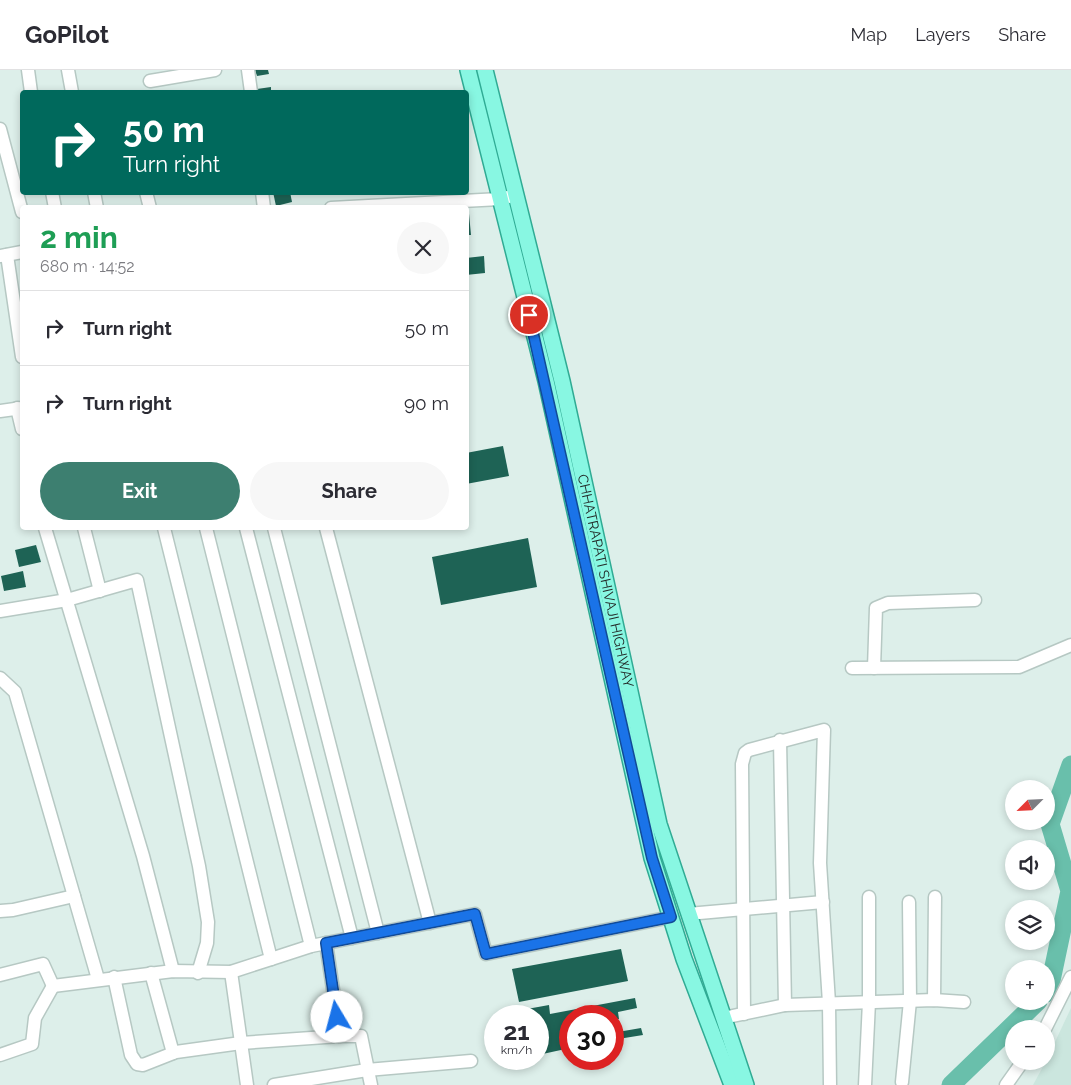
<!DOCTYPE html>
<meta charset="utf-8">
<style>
body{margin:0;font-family:Raleway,sans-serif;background:#f7f7f7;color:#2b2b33;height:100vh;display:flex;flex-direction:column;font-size:19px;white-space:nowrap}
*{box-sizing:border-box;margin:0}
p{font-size:16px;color:#7c7c81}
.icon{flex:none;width:28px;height:28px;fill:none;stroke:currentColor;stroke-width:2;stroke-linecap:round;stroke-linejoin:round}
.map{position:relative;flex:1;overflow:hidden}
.details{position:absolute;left:20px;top:135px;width:449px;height:325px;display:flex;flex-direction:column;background:#fff;border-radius:5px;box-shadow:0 2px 8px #0003}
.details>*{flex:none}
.guide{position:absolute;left:20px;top:20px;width:449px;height:105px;border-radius:5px;box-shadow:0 2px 8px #0003;background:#00695c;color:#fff;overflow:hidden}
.needle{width:32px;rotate:246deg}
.controls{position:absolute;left:1005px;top:710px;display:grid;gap:10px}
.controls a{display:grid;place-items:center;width:50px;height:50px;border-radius:50%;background:#fff;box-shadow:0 2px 8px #0003;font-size:25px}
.speed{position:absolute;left:484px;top:935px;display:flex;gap:10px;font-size:25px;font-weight:700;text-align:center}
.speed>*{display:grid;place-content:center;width:65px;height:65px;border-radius:50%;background:#fff;box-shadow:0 2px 8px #0003;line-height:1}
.speed small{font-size:12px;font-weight:400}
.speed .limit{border:8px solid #d22;background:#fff;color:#111}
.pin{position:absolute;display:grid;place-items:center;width:42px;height:42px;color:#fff;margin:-21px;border:2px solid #fff;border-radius:50%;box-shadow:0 1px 5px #0007}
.me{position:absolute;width:55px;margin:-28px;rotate:352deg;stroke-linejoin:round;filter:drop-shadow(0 0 4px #0008)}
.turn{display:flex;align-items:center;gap:18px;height:105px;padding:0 20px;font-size:22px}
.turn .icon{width:65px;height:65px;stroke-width:2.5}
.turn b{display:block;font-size:35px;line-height:42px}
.round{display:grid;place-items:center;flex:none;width:52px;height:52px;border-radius:26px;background:#f7f7f7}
.head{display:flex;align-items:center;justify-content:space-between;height:85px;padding:0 20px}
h1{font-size:30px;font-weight:700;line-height:38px;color:#1e9e55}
.cta{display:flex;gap:10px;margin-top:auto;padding:10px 20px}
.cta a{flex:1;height:58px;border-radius:30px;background:#3d7f70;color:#fff;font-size:20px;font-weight:700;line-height:58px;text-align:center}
.cta a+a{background:#f7f7f7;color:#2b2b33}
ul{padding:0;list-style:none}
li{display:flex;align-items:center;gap:15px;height:75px;padding:0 20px;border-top:1px solid #e1e1e2}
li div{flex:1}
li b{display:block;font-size:19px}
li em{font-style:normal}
header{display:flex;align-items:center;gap:30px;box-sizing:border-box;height:70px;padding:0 25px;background:#fff;border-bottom:1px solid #e1e1e2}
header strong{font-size:24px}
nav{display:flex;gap:28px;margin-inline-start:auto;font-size:18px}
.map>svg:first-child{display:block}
.built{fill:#cbe6de}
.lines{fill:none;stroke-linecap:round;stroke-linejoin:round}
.river{stroke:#69bfab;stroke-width:19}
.building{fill:#1e6355}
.minor-casing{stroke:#b6c8c3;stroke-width:15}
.major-casing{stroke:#30ab94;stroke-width:18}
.minor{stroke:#fff;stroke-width:12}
.major{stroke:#88f7e2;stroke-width:15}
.route-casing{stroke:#114b97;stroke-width:12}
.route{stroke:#1a73e8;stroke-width:9}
.labels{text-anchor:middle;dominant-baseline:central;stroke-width:5;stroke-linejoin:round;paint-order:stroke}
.street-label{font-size:14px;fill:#222927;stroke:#eafdf7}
</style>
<header>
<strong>GoPilot</strong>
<nav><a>Map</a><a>Layers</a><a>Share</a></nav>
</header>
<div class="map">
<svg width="1071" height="1015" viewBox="0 0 1071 1015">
<rect width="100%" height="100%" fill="#ddefea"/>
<!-- built -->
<path class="built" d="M1071 938V1015H1033L1046 991Z"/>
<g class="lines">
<!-- river -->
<g class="river">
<path d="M1046 923 1049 920 1070 821 1050 754 1071 695"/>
<path d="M951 1015 1038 931"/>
</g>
</g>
<!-- building -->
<g class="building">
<path d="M255 0H268L269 4 257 6Z"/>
<path d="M271 17V22H257V19Z"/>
<path d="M273 122H290L292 132 276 136Z"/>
<path d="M466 144H469L471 165H466Z"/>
<path d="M484 186 485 203 466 205V188Z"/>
<path d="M503 376 509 406 466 414V383Z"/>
<path d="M528 468 537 517 441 535 432 487Z"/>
<path d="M36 475 41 492 19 497 15 480Z"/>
<path d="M23 501 26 517 4 521 1 506Z"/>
<path d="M621 879 628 911 519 932 512 899Z"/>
<path d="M635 928 637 938 618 942 619 949 612 950V946H570V978L538 985V946H528L527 939 549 935 550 944Z"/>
<path d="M641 958 643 965 612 970V963Z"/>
</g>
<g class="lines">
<!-- minor casing -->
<g class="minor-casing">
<g id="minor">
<path d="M28 0 31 22"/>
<path d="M68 0 72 22"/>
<path d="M248 0 251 22"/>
<path d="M150 11 215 0"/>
<path d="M0 59 22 142"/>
<path d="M52 122 55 138"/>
<path d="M94 122 97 138"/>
<path d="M146 122 150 138"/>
<path d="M262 122 264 138"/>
<path d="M331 138 500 129 516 125"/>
<path d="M7 185 22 287"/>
<path d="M0 186 22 182"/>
<path d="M17 338 22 359"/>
<path d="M0 341 22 338"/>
<path d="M45 458 143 786 173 901"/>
<path d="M84 458 100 521"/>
<path d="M206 458 311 876"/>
<path d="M246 458 352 868"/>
<path d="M274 458 378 863"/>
<path d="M326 458 430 853"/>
<path d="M0 541 67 530 137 510 199 796 208 852 207 873 198 903"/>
<path d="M852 598 1019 597 1071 575"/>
<path d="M874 598 876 538 888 533 975 530"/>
<path d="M0 608 15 622 98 909"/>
<path d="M780 670 785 935"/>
<path d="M0 841 13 840 74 826"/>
<path d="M688 844 823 832"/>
<path d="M326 873 340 966H361L371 1015"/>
<path d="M271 889 311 876 475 844 486 884 671 847"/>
<path d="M231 902 247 1015"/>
<path d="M151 903 173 983"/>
<path d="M0 905 43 894 53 916 173 901 231 902 271 889 164 458"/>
<path d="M114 907 131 985 137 994 143 995 176 982 241 973 340 966"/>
<path d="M934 930 935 827"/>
<path d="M744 944 742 694 745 683 749 680 824 660 820 793 829 933 830 1015"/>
<path d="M723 948 785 935 934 930 964 932"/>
<path d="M1045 959 1071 907"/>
<path d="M0 985 32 974 35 948 53 916"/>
<path d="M902 1012 910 931 909 832"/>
<path d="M274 1015 367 1000 471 991"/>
<path d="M865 1015 869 932V827"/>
<path d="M1006 1015 1023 991"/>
</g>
</g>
<!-- major casing -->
<g class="major-casing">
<g id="major">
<path d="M468 0 546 311 652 788 684 889 732 1015"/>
<path id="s1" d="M485 0 562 311 659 754 746 1015"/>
</g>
</g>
<!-- minor -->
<use href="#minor" class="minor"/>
<!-- major -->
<use href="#major" class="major"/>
</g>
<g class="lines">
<!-- route casing -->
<g class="route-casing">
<path id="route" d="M337 947 326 873 475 844 486 884 671 847 652 788 529 245"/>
</g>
<!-- route -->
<use href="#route" class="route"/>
</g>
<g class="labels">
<!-- street labels -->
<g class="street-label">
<text stroke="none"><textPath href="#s1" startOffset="525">CHHATRAPATI SHIVAJI HIGHWAY</textPath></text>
</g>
</g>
</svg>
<div class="controls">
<a><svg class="needle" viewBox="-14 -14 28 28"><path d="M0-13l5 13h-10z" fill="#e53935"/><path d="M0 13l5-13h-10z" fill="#7c7c81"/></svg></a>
<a><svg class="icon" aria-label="sound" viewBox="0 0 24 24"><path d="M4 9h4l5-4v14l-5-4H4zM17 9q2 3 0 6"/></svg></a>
<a><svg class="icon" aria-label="layers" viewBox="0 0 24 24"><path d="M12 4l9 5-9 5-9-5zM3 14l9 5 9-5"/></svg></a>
<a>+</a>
<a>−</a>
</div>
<div class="speed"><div>21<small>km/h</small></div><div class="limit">30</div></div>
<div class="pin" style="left:529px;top:245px;background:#d93025"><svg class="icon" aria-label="arrive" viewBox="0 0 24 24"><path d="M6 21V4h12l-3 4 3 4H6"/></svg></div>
<svg class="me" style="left:337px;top:947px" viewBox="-20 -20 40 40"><circle r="19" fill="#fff"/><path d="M0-13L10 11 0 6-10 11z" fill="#1a73e8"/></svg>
<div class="guide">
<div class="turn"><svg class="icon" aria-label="right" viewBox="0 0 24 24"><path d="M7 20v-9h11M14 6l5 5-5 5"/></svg><div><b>50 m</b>Turn right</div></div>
</div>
<section class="details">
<div class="head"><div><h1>2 min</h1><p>680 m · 14:52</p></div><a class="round"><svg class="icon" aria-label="close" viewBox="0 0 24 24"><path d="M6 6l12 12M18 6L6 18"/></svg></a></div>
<ul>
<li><svg class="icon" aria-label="right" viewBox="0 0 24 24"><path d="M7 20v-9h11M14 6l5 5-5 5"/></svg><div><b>Turn right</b></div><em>50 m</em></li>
<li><svg class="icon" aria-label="right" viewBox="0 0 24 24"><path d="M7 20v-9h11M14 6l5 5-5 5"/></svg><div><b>Turn right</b></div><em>90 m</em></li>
</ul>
<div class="cta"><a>Exit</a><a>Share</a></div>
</section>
</div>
